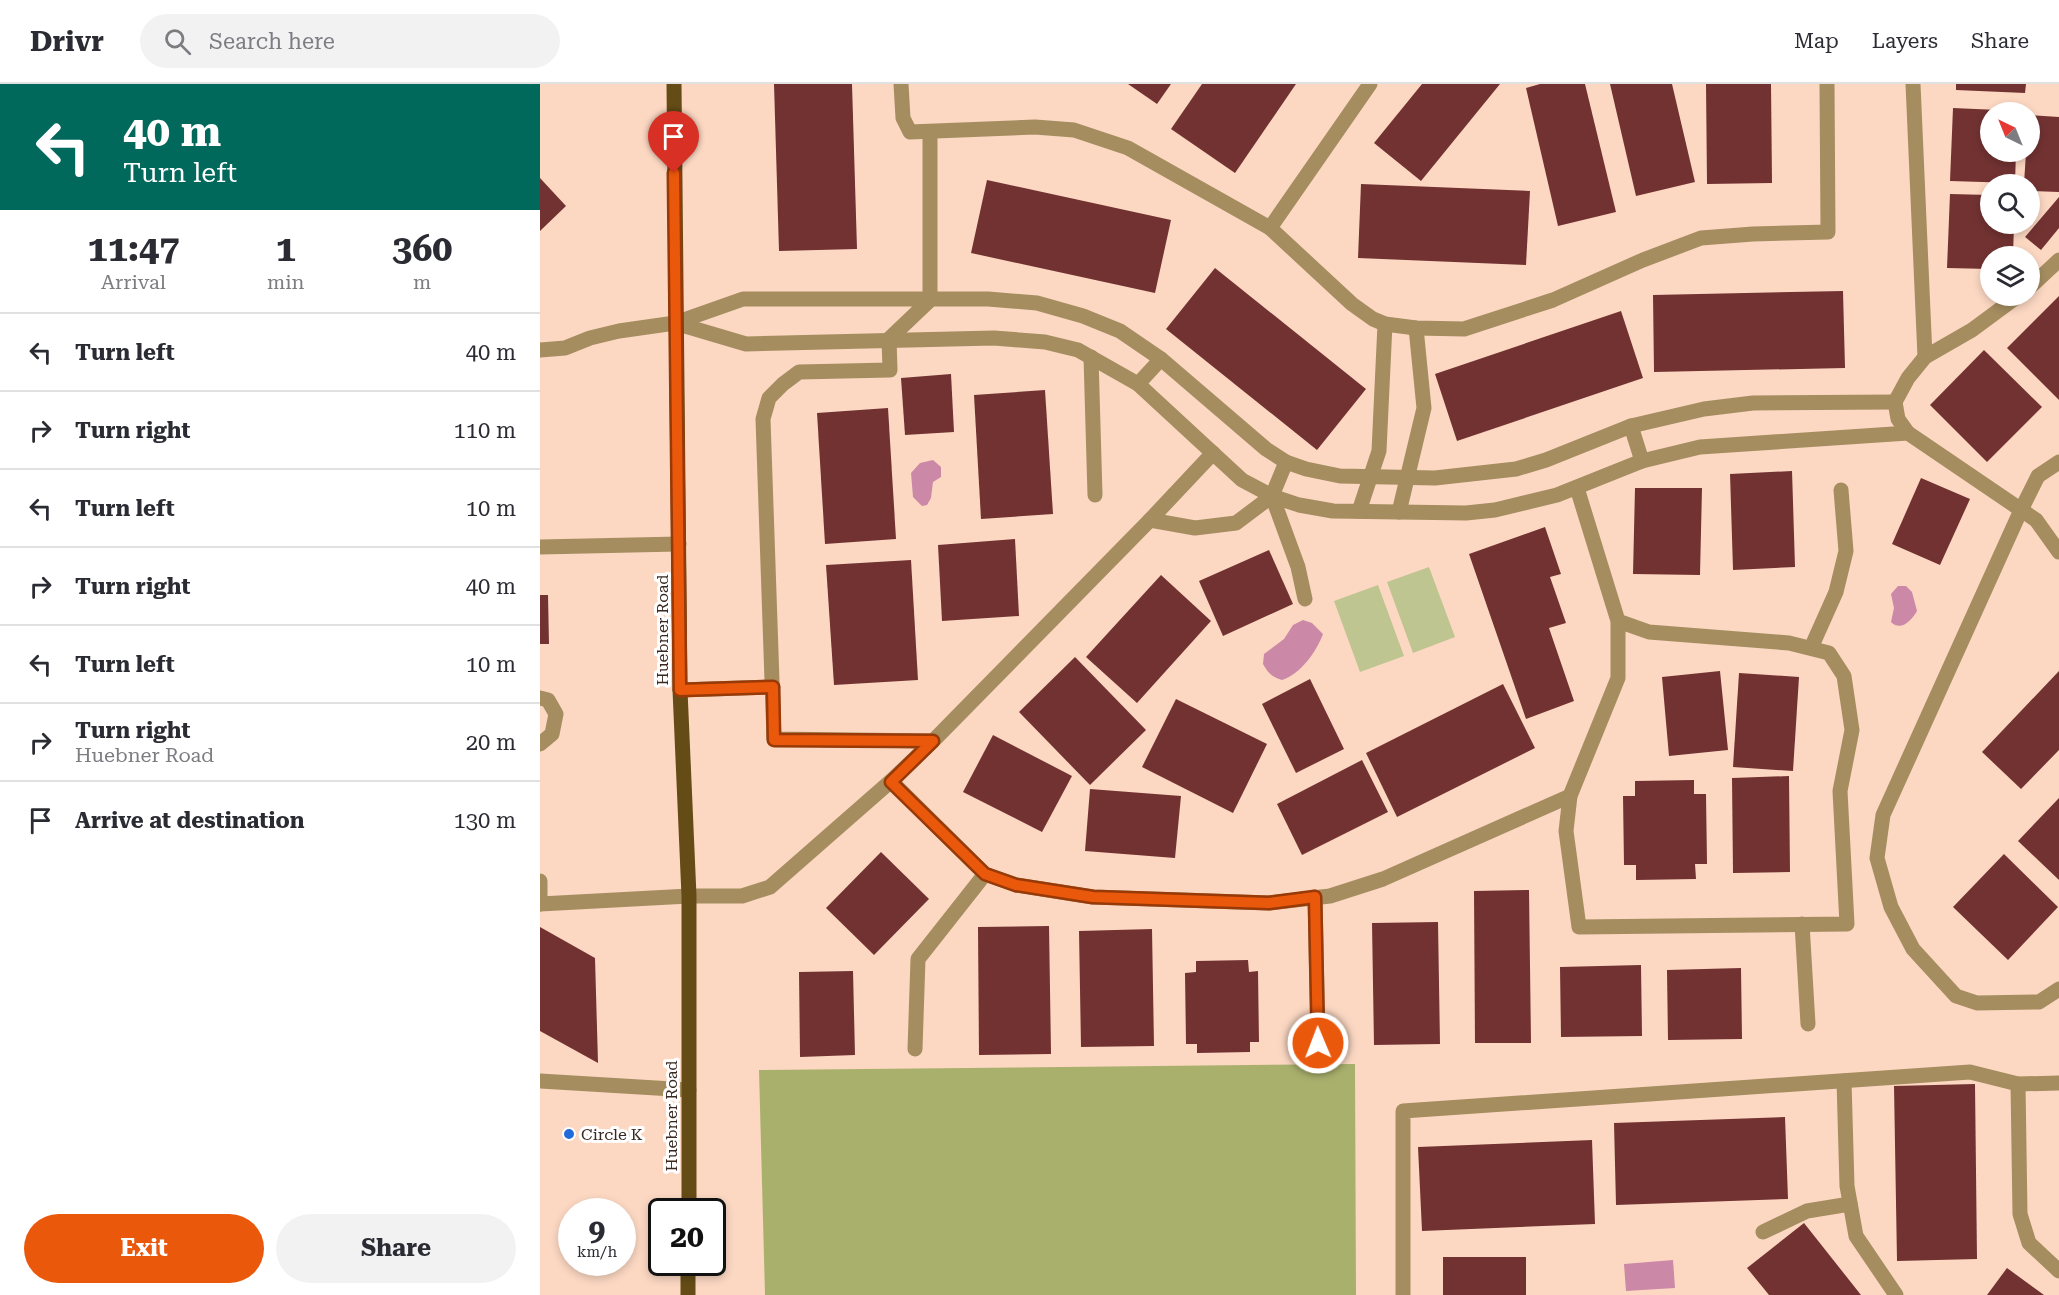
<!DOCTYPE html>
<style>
body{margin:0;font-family:"Roboto Serif",serif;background:#f2f2f3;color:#2b2b33;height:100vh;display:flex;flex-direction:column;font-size:22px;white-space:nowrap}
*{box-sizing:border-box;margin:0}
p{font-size:20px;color:#7c7c81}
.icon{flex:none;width:33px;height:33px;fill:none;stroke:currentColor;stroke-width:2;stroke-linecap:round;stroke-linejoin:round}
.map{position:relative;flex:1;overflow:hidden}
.details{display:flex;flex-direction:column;background:#fff;width:540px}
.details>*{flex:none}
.top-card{background:#00695c;color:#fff;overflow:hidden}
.needle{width:39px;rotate:317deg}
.fabs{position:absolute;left:1440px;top:18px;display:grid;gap:12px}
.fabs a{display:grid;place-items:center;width:60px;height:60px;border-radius:50%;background:#fff;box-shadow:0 3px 9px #0003;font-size:30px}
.speed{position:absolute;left:18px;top:1114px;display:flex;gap:12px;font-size:30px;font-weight:700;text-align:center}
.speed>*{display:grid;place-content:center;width:78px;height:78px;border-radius:50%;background:#fff;box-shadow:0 3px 9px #0003;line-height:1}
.speed small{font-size:15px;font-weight:400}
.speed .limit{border:3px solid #111;border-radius:9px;background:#fff;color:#111}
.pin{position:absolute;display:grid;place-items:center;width:51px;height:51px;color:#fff;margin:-62px -26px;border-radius:50% 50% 50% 0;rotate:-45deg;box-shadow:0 0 6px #0007}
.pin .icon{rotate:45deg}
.me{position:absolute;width:66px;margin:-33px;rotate:359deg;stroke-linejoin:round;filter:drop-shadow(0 0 4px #0008)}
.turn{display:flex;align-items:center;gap:21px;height:126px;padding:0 24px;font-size:27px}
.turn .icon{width:78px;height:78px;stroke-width:2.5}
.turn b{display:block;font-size:42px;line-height:51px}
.eta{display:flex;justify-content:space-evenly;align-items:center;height:102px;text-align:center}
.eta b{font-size:36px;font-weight:700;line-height:42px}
.action{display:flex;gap:12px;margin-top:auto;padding:12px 24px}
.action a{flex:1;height:69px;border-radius:36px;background:#ea580c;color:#fff;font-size:24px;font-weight:700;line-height:69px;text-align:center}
.action a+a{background:#f2f2f3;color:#2b2b33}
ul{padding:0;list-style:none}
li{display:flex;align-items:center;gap:18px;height:78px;padding:0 24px;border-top:2px solid #e1e1e2}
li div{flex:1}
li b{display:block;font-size:22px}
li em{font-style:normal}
header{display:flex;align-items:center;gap:36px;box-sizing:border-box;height:84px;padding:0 30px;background:#fff;border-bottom:2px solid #e1e1e2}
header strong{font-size:28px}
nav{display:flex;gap:33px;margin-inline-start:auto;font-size:21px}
.search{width:420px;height:54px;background:#f2f2f3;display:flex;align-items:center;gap:15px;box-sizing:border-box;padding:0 21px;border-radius:33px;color:#7c7c81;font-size:22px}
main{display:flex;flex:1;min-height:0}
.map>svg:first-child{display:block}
.green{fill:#bfc590}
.forest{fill:#a9b06c}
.water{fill:#cb88a7}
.building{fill:#723232}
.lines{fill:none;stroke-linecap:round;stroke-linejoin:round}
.minor{stroke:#a58d60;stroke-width:15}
.major{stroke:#654c16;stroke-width:15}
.route-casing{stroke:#983908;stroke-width:15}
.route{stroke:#ea580c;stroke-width:10}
.poi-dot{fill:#236cd7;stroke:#fff;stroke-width:2}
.labels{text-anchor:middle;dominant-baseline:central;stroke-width:6;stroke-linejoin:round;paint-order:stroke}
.street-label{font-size:16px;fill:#372921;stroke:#fff}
.poi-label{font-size:16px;fill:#372921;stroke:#fff;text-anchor:start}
</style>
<header>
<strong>Drivr</strong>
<div class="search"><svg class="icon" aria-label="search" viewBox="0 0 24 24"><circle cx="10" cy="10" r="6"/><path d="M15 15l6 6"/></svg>Search here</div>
<nav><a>Map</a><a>Layers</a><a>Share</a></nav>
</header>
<main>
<section class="details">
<div class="top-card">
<div class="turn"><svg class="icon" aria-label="left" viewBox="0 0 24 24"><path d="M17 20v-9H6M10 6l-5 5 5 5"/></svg><div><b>40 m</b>Turn left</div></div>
</div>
<div class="eta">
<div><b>11:47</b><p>Arrival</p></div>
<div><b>1</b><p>min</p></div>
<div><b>360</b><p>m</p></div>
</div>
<ul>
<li><svg class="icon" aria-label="left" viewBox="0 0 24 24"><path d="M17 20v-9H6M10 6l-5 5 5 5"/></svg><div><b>Turn left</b></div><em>40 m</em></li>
<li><svg class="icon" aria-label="right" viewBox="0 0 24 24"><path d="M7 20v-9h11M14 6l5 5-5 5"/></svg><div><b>Turn right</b></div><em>110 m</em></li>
<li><svg class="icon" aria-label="left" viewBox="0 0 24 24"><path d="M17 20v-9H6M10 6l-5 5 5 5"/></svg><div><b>Turn left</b></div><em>10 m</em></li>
<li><svg class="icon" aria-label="right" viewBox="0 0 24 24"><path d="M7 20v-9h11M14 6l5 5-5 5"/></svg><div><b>Turn right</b></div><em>40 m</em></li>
<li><svg class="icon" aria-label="left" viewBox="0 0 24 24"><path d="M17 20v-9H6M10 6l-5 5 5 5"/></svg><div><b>Turn left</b></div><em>10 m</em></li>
<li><svg class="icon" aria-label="right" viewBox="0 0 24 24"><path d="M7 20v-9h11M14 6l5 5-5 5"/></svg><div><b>Turn right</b><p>Huebner Road</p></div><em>20 m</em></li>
<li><svg class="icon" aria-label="arrive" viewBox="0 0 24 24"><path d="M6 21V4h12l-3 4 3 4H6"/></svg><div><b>Arrive at destination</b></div><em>130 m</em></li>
</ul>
<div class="action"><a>Exit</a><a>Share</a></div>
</section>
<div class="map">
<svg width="1519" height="1211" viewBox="0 0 1519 1211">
<rect width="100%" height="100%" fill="#fcd8c3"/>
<!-- green -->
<g class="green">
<path d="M889 483 915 553 873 569 847 498Z"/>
<path d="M838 501 864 572 820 588 794 517Z"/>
</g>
<!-- forest -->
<path class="forest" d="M815 980 816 1211H225L219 986Z"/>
<!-- water -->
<g class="water">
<path d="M393 376 401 383V393L393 398 391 414 387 421 382 422 373 413 371 389 380 379Z"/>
<path d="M1358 502H1366L1372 508 1377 527C1372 536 1361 548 1351 538L1354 524 1351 510Z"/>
<path d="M763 536 772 539 783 550C776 568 761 590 742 596 732 593 728 589 723 580L724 570 744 555 753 541Z"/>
<path d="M1133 1176 1135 1204 1086 1207 1084 1180Z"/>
</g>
<!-- building -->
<g class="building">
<path d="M234 0H312L317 165 239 167Z"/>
<path d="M588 0H631L617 20Z"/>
<path d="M662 0H756L695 89 631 45Z"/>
<path d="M882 0H960L881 97 834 59Z"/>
<path d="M1000 0H1045L1076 128 1018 142 986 4Z"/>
<path d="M1070 0H1132L1155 98 1096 112Z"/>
<path d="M1166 0H1231L1232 99 1167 100Z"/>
<path d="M1416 0H1486L1485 9 1416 6Z"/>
<path d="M1413 24 1481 27V28H1450V68H1476L1475 99 1410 97Z"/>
<path d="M1490 31 1519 33V108L1490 107V100H1484L1486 68H1490Z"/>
<path d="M0 94 26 122 0 147Z"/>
<path d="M447 96 631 136 615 209 431 169Z"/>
<path d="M821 100 990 107 986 181 818 174Z"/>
<path d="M1410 110 1450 111V140H1474L1473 172H1450V185L1407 184Z"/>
<path d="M1519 113V144L1501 166 1485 153Z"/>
<path d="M675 184 826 305 777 366 626 245Z"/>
<path d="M1303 207 1305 284 1114 288 1113 211Z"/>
<path d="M1519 212V316L1467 264Z"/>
<path d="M1081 227 1103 294 917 357 895 290Z"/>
<path d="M1444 266 1502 323 1447 378 1390 321Z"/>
<path d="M411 290 414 348 365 351 361 294Z"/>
<path d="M505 306 513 430 441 435 434 311Z"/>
<path d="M348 324 356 455 285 460 277 329Z"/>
<path d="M1252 387 1255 483 1193 486 1190 390Z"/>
<path d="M1381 394 1430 415 1400 481 1352 460Z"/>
<path d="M1095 404H1162L1160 491 1093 490Z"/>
<path d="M1005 443 1021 490 1010 493 1026 539 1009 544 1034 617 986 635 929 470Z"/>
<path d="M475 455 479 532 402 537 398 461Z"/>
<path d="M729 466 753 520 683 552 659 497Z"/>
<path d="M371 476 378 596 294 601 286 481Z"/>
<path d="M621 491 671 537 597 619 546 573Z"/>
<path d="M0 511H8L9 560H0Z"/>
<path d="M535 573 606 646 550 701 479 628Z"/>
<path d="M1180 587 1188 666 1129 672 1122 593Z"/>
<path d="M1519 587V666L1481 705 1442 668Z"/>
<path d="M1199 589 1259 593 1253 687 1193 683Z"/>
<path d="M770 595 804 665 756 689 722 620Z"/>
<path d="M963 600 995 664 857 733 826 669Z"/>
<path d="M636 615 727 660 693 729 602 683Z"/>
<path d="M453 651 532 692 502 748 423 708Z"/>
<path d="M822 676 848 728 762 771 737 720Z"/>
<path d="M1249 692 1250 788 1193 789 1192 694Z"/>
<path d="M1154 696V710H1166L1167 780H1155L1156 795 1096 796V781H1084L1083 712H1095V697Z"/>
<path d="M550 705 641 712 635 774 545 767Z"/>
<path d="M1519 714V796L1478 757Z"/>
<path d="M341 768 389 815 334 871 286 824Z"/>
<path d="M1464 770 1518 823 1468 876 1413 823Z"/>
<path d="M989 806 991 959H935L934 807Z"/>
<path d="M898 838 900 960 834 961 832 839Z"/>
<path d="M509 842 511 970 439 971 438 843Z"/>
<path d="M0 843 55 874 58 979 0 947Z"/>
<path d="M612 845 614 962 541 963 539 847Z"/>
<path d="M708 876 709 888 718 887 719 958H710V968L657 969V960H646L645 889 656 888V877Z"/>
<path d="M1101 881 1102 952 1021 953 1020 883Z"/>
<path d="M1201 884 1202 955 1128 956 1127 886Z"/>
<path d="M313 887 315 971 260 973 259 888Z"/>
<path d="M1435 1000 1437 1175 1357 1177 1354 1002Z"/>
<path d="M1245 1033 1248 1115 1076 1121 1074 1039Z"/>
<path d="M1052 1056 1055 1140 882 1147 878 1063Z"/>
<path d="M1264 1139 1321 1211H1229L1207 1184Z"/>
<rect x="903" y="1173" width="83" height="38"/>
<path d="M1467 1184 1504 1211H1447Z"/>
</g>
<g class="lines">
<!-- minor -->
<g class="minor">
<path d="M361 0 363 34 370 48 495 43 534 46 588 64 730 144 812 220 833 235 845 240 876 244 924 245 1013 216 1103 176 1161 154 1213 150 1288 148 1287 0"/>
<path d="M1373 0 1385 273"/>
<path d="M390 49V216L349 255 350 286 259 288 243 300 229 314 223 335 234 655 393 657"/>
<path d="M730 144 830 0"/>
<path d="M1490 203 1519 176"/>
<path d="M1478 212 1432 246 1385 273 1368 294 1355 318 1358 335 1368 349 1496 436 1519 468"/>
<path d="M135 239 206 260 454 254 505 258 538 266 598 300 702 396 732 412 759 421 793 427 926 429 955 426 1017 411 1102 377 1160 363 1368 349"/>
<path d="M0 266 25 264 50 254 79 247 135 239 203 215H448L497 219 543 232 580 247 621 275 726 365 746 378 766 385 800 392 895 394 976 385 1006 376 1091 342 1164 325 1213 319 1355 318"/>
<path d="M551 273 555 411"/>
<path d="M598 300 621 275"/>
<path d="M1091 342 1102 377"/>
<path d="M1519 378 1498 392 1481 426 1343 731 1337 774 1351 823 1373 865 1416 912 1437 919 1499 918 1519 905"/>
<path d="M1037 404 1078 537V594L1030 712 1026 747 1039 843 1307 840 1300 707 1312 646 1304 592 1289 569 1249 559 1109 548 1078 537"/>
<path d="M732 412 758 483 765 515"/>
<path d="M819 427 839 367 845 240"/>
<path d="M859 428 884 324 876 244"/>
<path d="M610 436 655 444 696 439 732 412 746 378"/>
<path d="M0 463 139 460"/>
<path d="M1271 564 1296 508 1306 467 1301 406"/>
<path d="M140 606 233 603"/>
<path d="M0 614 8 616 16 630 12 650 0 660"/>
<path d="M351 697 445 790 476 801 553 813 729 819 790 812 843 795 1030 712"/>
<path d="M0 797V820"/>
<path d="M775 813 778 959"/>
<path d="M0 820 149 812H202L230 803 351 697 393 657 610 436 673 369"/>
<path d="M1262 840 1268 940"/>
<path d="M375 965 378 875 445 790"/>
<path d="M0 997 149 1006"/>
<path d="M1304 997 1307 1102 1316 1152 1356 1211"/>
<path d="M1478 1000 1480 1130 1489 1159 1519 1187"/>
<path d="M1223 1148 1267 1127 1310 1120"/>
<path d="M863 1211V1027L1430 988 1478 1000 1519 999"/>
</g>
<!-- major -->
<g class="major">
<path d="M134 0 140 606 149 812V1128"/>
<path d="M148 1211V1179"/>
</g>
</g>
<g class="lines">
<!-- route casing -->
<g class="route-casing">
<path id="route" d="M134 89 140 606 233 603 234 656 393 657 351 698 445 790 476 801 553 813 729 819 775 813 778 959"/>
</g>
<!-- route -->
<use href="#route" class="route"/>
</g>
<!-- markers -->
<circle class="poi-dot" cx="29" cy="1050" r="6"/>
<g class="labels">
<!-- street labels -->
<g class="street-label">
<text transform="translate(122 546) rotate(-90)">Huebner Road</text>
<text transform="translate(131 1032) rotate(-90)">Huebner Road</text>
</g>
<!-- poi labels -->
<g class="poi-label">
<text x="41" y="1050">Circle K</text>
</g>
</g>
</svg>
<div class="fabs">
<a><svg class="needle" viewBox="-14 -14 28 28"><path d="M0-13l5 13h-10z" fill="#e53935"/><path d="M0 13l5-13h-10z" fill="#7c7c81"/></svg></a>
<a><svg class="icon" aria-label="search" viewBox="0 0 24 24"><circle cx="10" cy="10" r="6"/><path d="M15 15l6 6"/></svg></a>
<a><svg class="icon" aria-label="layers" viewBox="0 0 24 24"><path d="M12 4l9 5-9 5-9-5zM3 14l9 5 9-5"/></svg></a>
</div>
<div class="speed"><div>9<small>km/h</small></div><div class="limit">20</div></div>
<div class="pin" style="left:134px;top:89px;background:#d93025"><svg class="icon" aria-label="arrive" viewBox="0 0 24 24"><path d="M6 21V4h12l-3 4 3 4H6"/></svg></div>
<svg class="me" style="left:778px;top:959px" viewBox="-20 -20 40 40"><circle r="17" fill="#ea580c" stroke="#fff" stroke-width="3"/><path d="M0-11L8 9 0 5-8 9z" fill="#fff"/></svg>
</div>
</main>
